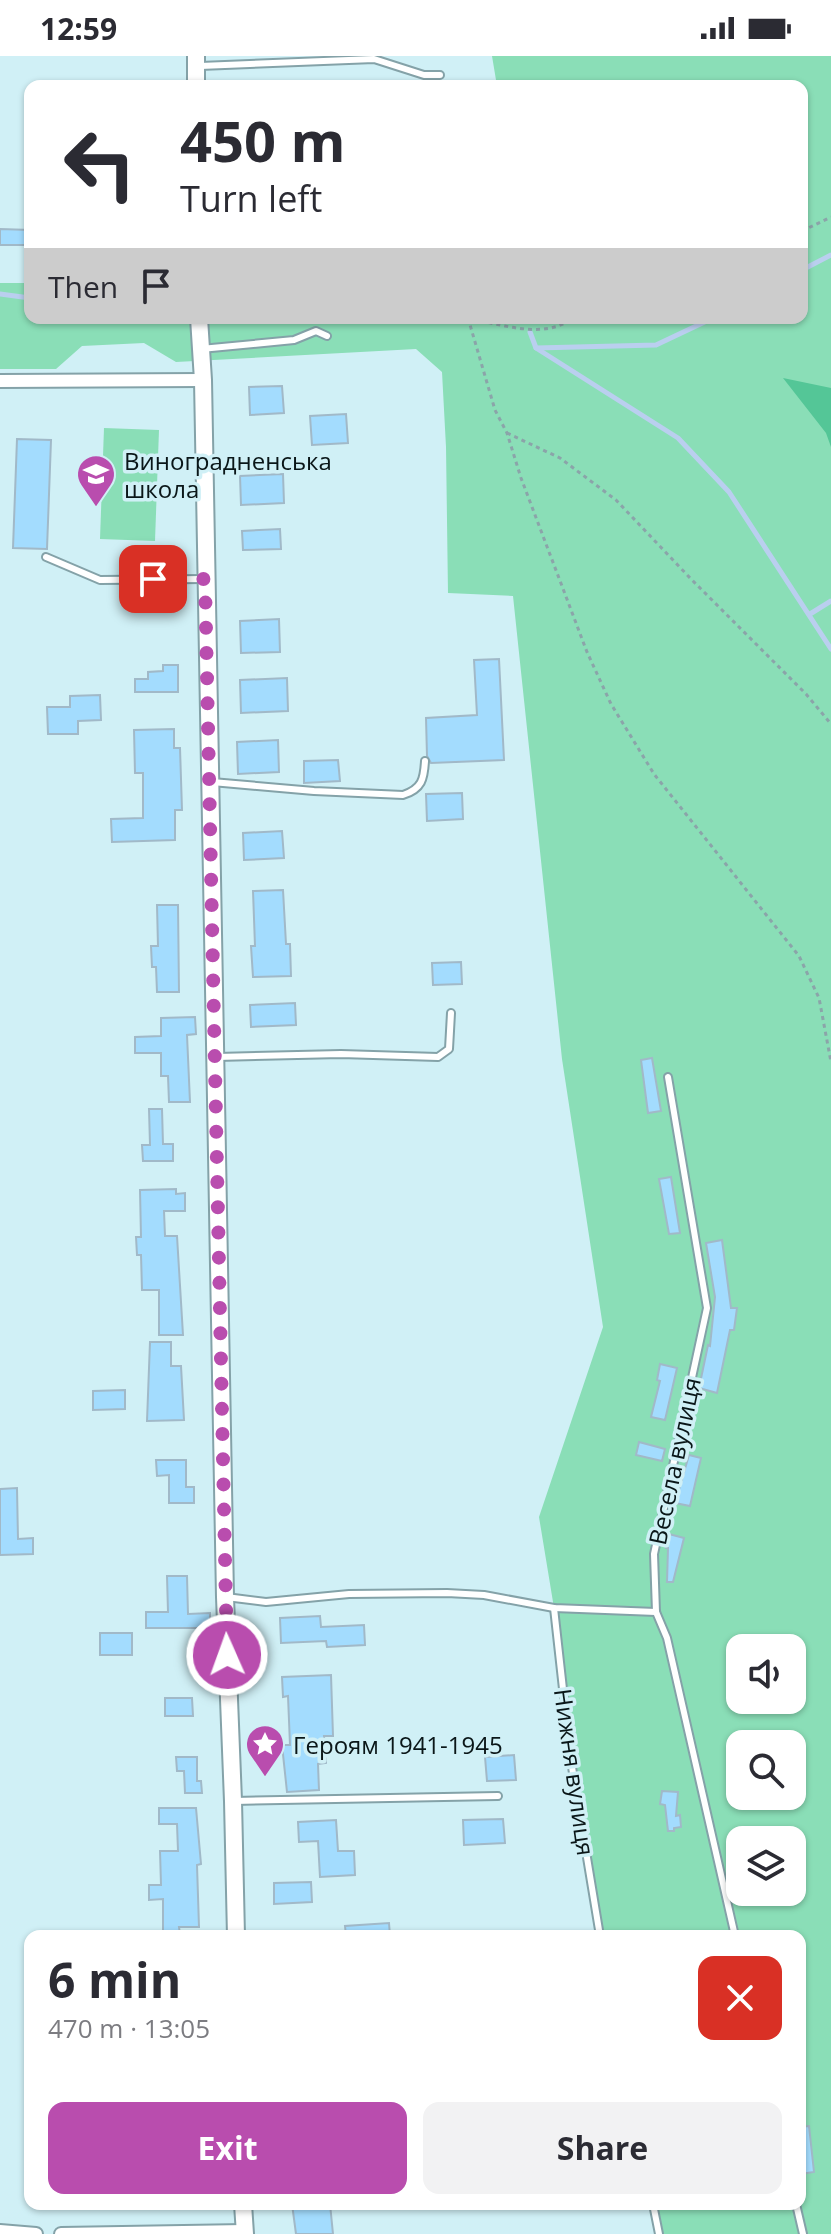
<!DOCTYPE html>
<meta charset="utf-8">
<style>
body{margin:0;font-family:"Open Sans",sans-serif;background:#f2f2f3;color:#2b2b33;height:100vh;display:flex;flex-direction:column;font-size:30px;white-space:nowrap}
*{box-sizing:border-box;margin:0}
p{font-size:26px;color:#7c7c81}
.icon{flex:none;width:44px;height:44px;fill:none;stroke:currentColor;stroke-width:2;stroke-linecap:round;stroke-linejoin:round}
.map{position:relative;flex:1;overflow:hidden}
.drawer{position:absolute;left:24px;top:1874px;width:782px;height:280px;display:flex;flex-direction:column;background:#fff;border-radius:16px;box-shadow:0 2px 6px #0004}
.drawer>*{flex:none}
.banner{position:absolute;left:24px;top:24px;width:784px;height:244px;border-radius:16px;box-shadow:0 2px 6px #0004;background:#fff;color:#2b2b33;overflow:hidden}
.tools{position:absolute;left:726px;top:1578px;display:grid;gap:16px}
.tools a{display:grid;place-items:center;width:80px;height:80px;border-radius:16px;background:#fff;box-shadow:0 2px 6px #0004;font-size:40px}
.pin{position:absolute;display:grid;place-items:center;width:68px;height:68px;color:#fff;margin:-34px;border-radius:16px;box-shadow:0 4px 12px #0006}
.me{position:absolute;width:88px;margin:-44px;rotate:358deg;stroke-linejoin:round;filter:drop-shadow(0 0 6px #0008)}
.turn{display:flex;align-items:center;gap:28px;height:168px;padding:0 24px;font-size:36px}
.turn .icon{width:104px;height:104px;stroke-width:2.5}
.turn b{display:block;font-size:56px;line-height:68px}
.then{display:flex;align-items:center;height:76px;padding:0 24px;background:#0003;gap:16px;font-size:30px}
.round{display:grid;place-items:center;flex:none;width:84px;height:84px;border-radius:16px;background:#f2f2f3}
.headline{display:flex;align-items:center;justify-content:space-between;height:136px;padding:0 24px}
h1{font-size:48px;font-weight:700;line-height:60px}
.action{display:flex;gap:16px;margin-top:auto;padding:16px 24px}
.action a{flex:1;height:92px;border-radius:16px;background:#b94dae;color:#fff;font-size:32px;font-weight:700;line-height:92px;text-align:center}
.action a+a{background:#f2f2f3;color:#2b2b33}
.status{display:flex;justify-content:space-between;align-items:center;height:56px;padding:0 40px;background:#fff;direction:ltr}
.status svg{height:22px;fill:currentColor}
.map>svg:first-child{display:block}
.green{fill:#8adeb7;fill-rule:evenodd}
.forest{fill:#54c697}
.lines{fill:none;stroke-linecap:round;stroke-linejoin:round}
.stream{stroke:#bacfef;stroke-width:5}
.building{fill:#a3dcfe;stroke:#a1b9c8;stroke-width:2}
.service-casing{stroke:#84a2a8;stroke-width:10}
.minor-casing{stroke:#84a2a8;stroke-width:16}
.tertiary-casing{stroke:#84a2a8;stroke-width:20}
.path{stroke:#8ba4a9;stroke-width:3;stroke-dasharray:4 4;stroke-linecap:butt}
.service{stroke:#fff;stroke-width:6}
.minor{stroke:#fff;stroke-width:12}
.tertiary{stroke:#fff;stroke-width:16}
.route{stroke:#b94dae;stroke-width:14;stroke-dasharray:0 25.2}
.labels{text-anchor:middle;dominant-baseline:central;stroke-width:7;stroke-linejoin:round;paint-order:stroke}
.poi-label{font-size:24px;fill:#0a1618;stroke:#d0f0f6;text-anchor:start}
.street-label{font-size:24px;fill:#0a1618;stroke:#d0f0f6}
</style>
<div class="status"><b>12:59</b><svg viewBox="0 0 49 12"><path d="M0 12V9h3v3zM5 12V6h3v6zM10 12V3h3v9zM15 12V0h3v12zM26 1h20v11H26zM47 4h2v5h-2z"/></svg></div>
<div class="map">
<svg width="831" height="2178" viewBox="0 0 831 2178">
<rect width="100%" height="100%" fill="#d0f0f6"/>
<!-- green -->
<g class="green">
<path d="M492 0H831V2178H659L653 2148H800V1880H600L571 1705 554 1552 539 1461 603 1271 562 1003 513 540 448 537 446 391 442 316 416 293 176 306 144 287 82 290 56 313H0V227H30V262H802V30H497ZM740 1592H792V1644H740ZM740 1688H792V1740H740ZM740 1784H792V1836H740Z"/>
<path d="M104 372 159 374 155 485 100 483Z"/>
</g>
<!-- forest -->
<path class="forest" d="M783 322 831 332V391L826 377Z"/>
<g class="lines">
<!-- stream -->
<g class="stream">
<path d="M802 214 831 199"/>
<path d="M0 238 30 242"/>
<path d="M528 262V264"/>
<path d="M530 276 536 292 678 382 729 436 831 593"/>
<path d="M536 292 656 289 713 262"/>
<path d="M810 558 831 545"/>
</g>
</g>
<!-- building -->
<g class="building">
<path d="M0 173 30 174V189H0Z"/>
<path d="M282 330 284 357 250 359 249 331Z"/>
<path d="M346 358 348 387 312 389 310 360Z"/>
<path d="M17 383 51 384 47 493 13 492Z"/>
<path d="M283 418 284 447 241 449 240 420Z"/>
<path d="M280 473 281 493 243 494 242 475Z"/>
<path d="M279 563 280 596 241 597 240 565Z"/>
<path d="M499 603 504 704 431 707 427 700 426 662 477 659 474 604Z"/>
<path d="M163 609H178V636H135V623H148V616L163 615Z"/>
<path d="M287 622 288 655 241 657 240 624Z"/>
<path d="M100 639 101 664 78 665V678H48L47 651H70V640Z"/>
<path d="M174 673V692H180L182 754H175V784L112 786 111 763 143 762V717H135L134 674Z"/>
<path d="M278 684 279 716 238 718 237 686Z"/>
<path d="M338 704 340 725 304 727V705Z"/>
<path d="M462 737 463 763 427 765 426 738Z"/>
<path d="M282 775 284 802 244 804 243 777Z"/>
<path d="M283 834 286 888H290L291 920 253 921 251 890H255L253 835Z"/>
<path d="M157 849H178L179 936H157L156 911H152L151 890H158Z"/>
<path d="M461 906 462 928 433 929 432 907Z"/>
<path d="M295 947 296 969 251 971 250 949Z"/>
<path d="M195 961 196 978 187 979 190 1046H169L168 1020H161V997H135V981L161 980V962Z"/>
<path d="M652 1002 661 1055 648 1057 641 1004Z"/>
<path d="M149 1053H162L163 1088H173V1105H143L142 1089H150Z"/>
<path d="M671 1121 680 1177 669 1178 659 1123Z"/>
<path d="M176 1133V1138L185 1137V1155H164L165 1180H177L183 1279H159V1234H142L141 1199H137L136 1181H141L140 1134Z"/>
<path d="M722 1184 731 1252H737L734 1274H730L717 1337 699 1332 708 1289 710 1290 715 1241 706 1187Z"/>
<path d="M150 1286H171V1310H181L184 1364 147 1365Z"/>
<path d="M660 1308 677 1312 665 1364 651 1361 660 1325 657 1324Z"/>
<path d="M125 1334V1353L93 1354V1335Z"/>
<path d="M639 1386 665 1393 662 1405 636 1399Z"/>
<path d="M689 1399 701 1402 690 1450 675 1447Z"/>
<path d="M156 1404H186V1431H194V1447H169V1419L157 1420Z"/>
<path d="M17 1432 18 1483 33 1482V1498L0 1499V1433Z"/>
<path d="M669 1478 684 1482 673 1526H667L668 1492H666Z"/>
<path d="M167 1520H187L188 1558 210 1557V1572H146V1556H168Z"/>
<path d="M320 1560 321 1571 364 1569 365 1589 327 1591 326 1585 281 1587 280 1562Z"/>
<rect x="100" y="1577" width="32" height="22"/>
<path d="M331 1619 333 1680H324L326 1707 318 1708 319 1734 287 1736 282 1689H290L288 1640 283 1641 282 1621Z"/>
<path d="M165 1642H192L193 1660H165Z"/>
<path d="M514 1699 516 1724 487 1725 485 1701Z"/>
<path d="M176 1701H197V1725H201L202 1737H185L184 1715H177Z"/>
<path d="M662 1735 678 1736 676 1760 680 1759 681 1771 674 1772V1775H668L665 1749 660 1748Z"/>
<path d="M159 1752H196L201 1808 197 1809 199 1871H179L180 1878H163V1843L149 1844V1829H161L160 1795H178L177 1768H159Z"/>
<path d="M503 1763 505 1787 464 1789 463 1764Z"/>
<path d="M336 1764 338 1795H354L355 1819 320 1821 318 1785 299 1786 298 1766Z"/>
<path d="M311 1826 312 1846 274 1848V1827Z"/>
<path d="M389 1867 390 1880H346L345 1870Z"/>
<path d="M809 2070 814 2116 800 2118V2071Z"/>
<path d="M292 2148H330L333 2178H296Z"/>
</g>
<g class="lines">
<!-- service casing -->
<g class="service-casing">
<g id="service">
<path d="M200 10 374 3 424 19H440"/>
<path d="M201 293 294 284 316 275 327 280"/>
<path d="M46 501 100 524 205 523"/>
<path d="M212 726 314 735 403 739C422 733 424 723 425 705"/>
<path d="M217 1001 341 998 438 1001 449 993 451 957"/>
<path d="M668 1021 707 1252 654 1498 656 1556 667 1582 735 1880"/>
<path d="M226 1541 266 1546 349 1538 447 1537 484 1539 554 1552 656 1556"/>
<path d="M554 1552 571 1705 600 1880"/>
<path d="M234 1745 498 1740"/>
<path d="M653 2148 659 2178"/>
<path d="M796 2148 803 2178"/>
</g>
</g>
<!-- minor casing -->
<g class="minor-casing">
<g id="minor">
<path d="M0 325 203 324"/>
<path d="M0 2175 36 2178"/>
<path d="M61 2178 245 2175"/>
</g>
</g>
<!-- tertiary casing -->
<g class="tertiary-casing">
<g id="tertiary">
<path d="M196 0V30"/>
<path d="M199 262 203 324 225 1541 233 1745 236 1880"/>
<path d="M243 2148 245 2178"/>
</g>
</g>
<!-- path -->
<g class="path">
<path d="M802 175 831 161"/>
<path d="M465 262C499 267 543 285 573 262"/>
<path d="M468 262 495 354 507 377 521 422 587 596 611 648 654 718 799 900 819 942 831 1006"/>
<path d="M507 377 560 402 616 444 691 523 806 638 831 668"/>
</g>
<!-- service -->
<use href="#service" class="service"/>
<!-- minor -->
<use href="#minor" class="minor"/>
<!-- tertiary -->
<use href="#tertiary" class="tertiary"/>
</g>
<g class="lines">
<!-- route -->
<path class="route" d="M153 523H205L227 1599"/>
</g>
<!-- icons -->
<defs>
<g id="school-pin" transform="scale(2)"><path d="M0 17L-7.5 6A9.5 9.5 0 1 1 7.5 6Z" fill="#b94dae" stroke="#d0f0f6"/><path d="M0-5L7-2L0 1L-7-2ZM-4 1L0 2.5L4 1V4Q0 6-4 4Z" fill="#fff"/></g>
<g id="sight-pin" transform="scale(2)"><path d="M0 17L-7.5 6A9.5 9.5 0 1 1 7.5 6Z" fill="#b94dae" stroke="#d0f0f6"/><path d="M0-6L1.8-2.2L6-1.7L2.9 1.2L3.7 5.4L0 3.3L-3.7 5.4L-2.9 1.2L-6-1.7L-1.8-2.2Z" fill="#fff"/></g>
</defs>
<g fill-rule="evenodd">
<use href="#school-pin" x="96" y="418"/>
<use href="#sight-pin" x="265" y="1688"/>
</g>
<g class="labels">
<!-- poi labels -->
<g class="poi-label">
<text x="124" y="404">Виноградненська<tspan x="124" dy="28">школа</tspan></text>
<text x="293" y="1688">Героям 1941-1945</text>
</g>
<!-- street labels -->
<g class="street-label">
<text transform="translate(674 1405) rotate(-78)">Весела вулиця</text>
<text transform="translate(575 1716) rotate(82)">Нижня вулиця</text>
</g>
</g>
</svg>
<div class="tools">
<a><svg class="icon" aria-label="sound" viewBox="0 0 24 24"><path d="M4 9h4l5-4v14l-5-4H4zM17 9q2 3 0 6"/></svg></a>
<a><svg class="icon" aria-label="search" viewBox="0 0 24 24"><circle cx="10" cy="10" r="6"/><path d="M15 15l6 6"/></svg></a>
<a><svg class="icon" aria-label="layers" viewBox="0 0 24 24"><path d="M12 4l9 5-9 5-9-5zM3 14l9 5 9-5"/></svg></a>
</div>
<div class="pin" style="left:153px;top:523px;background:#d93025"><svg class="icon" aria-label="arrive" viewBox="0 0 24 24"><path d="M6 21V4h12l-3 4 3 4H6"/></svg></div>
<svg class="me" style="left:227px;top:1599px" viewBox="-20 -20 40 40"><circle r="17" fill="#b94dae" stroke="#fff" stroke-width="3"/><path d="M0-11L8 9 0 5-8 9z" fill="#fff"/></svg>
<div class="banner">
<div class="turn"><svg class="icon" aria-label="left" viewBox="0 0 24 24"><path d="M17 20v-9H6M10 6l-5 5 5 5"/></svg><div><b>450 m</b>Turn left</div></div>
<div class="then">Then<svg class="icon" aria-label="arrive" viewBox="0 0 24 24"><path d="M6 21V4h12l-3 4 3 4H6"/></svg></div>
</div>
<section class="drawer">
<div class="headline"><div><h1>6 min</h1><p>470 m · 13:05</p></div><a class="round" style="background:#d93025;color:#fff"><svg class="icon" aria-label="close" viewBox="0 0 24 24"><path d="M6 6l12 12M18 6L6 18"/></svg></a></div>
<div class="action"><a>Exit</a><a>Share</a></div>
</section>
</div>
